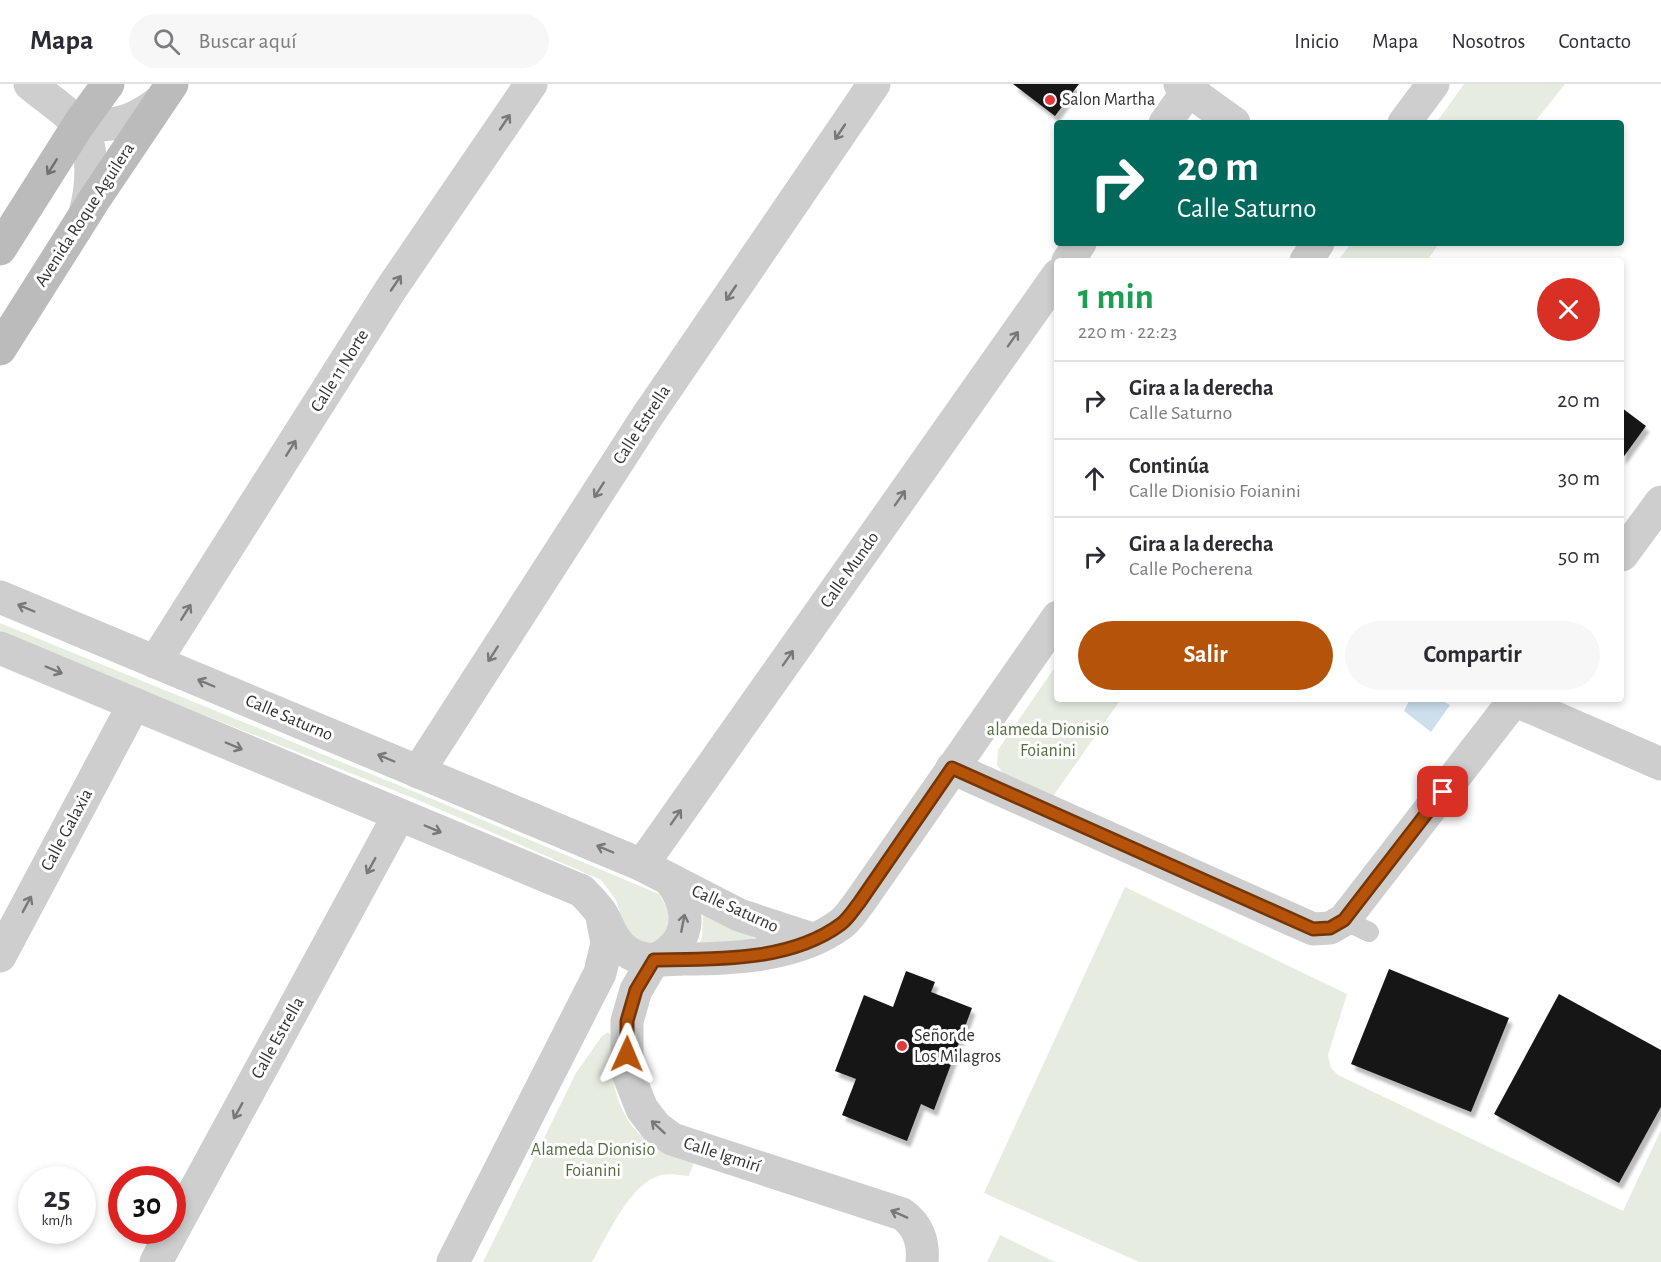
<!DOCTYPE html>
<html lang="es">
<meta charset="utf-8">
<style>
body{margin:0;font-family:"Alegreya Sans",sans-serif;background:#f7f7f7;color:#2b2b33;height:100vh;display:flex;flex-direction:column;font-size:22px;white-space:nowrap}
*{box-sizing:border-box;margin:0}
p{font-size:20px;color:#7c7c81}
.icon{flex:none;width:33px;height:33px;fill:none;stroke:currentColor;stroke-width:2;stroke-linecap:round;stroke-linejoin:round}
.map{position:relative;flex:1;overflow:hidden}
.side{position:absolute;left:1054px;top:174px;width:570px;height:444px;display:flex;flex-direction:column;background:#fff;border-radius:6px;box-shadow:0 3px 9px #0003}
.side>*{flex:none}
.top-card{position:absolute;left:1054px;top:36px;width:570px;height:126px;border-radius:6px;box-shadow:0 3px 9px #0003;background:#00695c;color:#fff;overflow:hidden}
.speed{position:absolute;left:18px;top:1082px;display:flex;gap:12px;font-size:30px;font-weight:700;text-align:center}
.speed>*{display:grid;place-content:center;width:78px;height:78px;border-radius:50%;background:#fff;box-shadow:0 3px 9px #0003;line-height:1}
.speed small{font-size:15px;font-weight:400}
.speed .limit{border:9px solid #d22;background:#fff;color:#111}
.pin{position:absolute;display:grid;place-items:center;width:51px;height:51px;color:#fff;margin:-26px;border-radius:12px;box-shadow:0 3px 9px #0006}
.me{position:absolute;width:66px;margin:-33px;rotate:1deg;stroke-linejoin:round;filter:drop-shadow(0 0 4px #0008)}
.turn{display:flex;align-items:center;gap:21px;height:126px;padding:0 24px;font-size:27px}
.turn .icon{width:78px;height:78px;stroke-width:2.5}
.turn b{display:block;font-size:42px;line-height:51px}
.round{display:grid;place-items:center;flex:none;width:63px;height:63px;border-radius:32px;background:#f7f7f7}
.head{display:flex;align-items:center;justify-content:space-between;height:102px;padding:0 24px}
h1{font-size:36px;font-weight:600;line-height:45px;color:#1e9e55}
.action{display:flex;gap:12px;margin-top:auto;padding:12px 24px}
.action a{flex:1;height:69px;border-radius:36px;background:#b45309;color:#fff;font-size:24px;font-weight:600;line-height:69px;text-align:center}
.action a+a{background:#f7f7f7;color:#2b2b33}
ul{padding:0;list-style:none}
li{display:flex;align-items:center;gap:18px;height:78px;padding:0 24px;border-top:2px solid #e1e1e2}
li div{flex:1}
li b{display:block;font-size:22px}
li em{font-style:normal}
header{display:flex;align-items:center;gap:36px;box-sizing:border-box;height:84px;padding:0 30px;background:#fff;border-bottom:2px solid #e1e1e2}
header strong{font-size:28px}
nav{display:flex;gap:33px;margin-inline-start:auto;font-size:21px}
.search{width:420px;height:54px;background:#f7f7f7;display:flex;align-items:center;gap:15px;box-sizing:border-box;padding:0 21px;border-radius:33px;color:#7c7c81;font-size:22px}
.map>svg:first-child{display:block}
.green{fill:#e6ede0}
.water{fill:#cddfed}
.building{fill:#181818;filter:url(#shadow)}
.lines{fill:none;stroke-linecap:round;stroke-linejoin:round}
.lane{stroke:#cecece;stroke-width:20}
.street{stroke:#cecece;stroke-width:33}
.secondary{stroke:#bbb;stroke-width:33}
.oneway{stroke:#787878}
.oneway2{stroke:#6f6f6f}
.route-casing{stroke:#753606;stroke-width:15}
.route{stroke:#b45309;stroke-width:10}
.poi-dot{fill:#e3383c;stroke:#fff;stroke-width:2}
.labels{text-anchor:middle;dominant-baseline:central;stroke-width:6;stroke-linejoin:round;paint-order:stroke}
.poi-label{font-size:18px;fill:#313131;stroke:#fff;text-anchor:start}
.street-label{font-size:18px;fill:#313131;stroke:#fff}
.park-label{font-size:18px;fill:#526d3e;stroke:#fff}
</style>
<header>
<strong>Mapa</strong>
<div class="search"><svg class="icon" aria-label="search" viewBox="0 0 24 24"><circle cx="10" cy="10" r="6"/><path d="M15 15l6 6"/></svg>Buscar aquí</div>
<nav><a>Inicio</a><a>Mapa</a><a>Nosotros</a><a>Contacto</a></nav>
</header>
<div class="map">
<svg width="1661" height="1178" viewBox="0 0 1661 1178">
<defs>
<filter id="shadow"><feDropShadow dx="3.5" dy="6" stdDeviation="1.5" flood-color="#0004"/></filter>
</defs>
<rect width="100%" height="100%" fill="#fff"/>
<!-- green -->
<g class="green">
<path d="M1464 0H1565L1534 39H1436Z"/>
<path d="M1351 159H1439L1427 177H1338Z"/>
<path d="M0 539 430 714 659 810C673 832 671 839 658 860H638L624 842 616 816 601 796 418 716 0 550Z"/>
<path d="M1057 580 1058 615H1121L1047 721 1014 704 997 681 998 666Z"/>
<path d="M1125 803 1347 910 1328 971 1331 984 1338 991 1623 1127 1661 1046V1178H1139L984 1109Z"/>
<path d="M703 829 751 851 754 856 699 862 702 853Z"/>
<path d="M608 948 613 954C608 989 616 1034 647 1056 658 1064 681 1070 695 1076L689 1092C681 1091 670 1089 661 1091 630 1099 607 1152 592 1178H483L576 989 602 952Z"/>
<path d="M1000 1151 1055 1178H987Z"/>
</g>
<!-- water -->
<path class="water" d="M1410 615H1439L1450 621 1431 648 1404 627Z"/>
<!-- building -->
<g class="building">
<path d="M1013 0H1079L1055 32Z"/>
<path d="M1622 324 1646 342 1622 375Z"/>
<path d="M1389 885 1509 934 1471 1028 1351 980Z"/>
<path d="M906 887 935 898 931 908 972 924 934 1026 921 1020 907 1057 842 1031 856 995 835 987 864 911 893 923Z"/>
<path d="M1559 910 1661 966V1023L1619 1099 1494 1030Z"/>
</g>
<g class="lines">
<!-- lane -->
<path class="lane" d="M1344 836 1369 848"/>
<!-- street -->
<g class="street">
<path d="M30 0C45 13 63 24 77 39 96 58 92 105 85 129"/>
<path d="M1180 0 1234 39"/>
<path d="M1165 39 1193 0"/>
<path d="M1404 39 1433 0"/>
<path d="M79 40C113 43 132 39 159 18"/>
<path d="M1068 177 1080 159"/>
<path d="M1306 177 1318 159"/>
<path d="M1622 471 1661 418"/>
<path d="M0 513 642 781 739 831 812 855"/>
<path d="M0 564 582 807C589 815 598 823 603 832 610 845 613 857 625 866 641 879 663 876 683 875 734 875 798 872 841 840 848 835 854 825 859 819L1058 533"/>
<path d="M155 578 391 205 531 0"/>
<path d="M1514 616 1661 680"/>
<path d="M952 684 1313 845 1330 844 1344 836 1515 615"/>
<path d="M418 688 646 334 874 0"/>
<path d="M642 781 1058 191"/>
<path d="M0 872 134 620"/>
<path d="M654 876 636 906 627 937V987L642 1025 656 1043 672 1055 902 1130C918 1141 924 1158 922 1178"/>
<path d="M647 880C653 876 662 873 668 868 694 848 687 817 669 795"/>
<path d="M156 1178 399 731"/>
<path d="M453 1178 600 889 607 859 602 833"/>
</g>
<!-- secondary -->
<g class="secondary">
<path d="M0 165 79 40 108 0"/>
<path d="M0 265 96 113 172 0"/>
</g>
</g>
<!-- one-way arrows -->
<defs><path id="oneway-shaft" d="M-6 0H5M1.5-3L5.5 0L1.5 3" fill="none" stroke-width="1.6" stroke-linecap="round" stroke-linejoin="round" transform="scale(1.5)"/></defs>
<g class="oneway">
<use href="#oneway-shaft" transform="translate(505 38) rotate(-56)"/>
<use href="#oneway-shaft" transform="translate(840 48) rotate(124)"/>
<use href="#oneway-shaft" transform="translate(396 199) rotate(-56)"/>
<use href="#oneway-shaft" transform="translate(731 209) rotate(124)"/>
<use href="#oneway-shaft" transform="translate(1013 255) rotate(-55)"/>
<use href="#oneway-shaft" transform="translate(291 364) rotate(-58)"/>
<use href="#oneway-shaft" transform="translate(599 406) rotate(123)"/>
<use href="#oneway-shaft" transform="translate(900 414) rotate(-55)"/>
<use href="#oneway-shaft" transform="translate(26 524) rotate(-157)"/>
<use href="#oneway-shaft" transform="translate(186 528) rotate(-58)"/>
<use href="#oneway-shaft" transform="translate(493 570) rotate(123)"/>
<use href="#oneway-shaft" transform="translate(788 574) rotate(-55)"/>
<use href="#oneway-shaft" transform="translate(54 586) rotate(23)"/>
<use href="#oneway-shaft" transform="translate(206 599) rotate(-157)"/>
<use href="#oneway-shaft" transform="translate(234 662) rotate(23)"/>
<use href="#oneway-shaft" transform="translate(386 674) rotate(-157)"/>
<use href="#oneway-shaft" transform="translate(676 733) rotate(-55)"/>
<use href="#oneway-shaft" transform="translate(433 745) rotate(23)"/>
<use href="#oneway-shaft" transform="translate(605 765) rotate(-157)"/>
<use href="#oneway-shaft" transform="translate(371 782) rotate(119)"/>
<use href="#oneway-shaft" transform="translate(27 820) rotate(-62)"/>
<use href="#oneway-shaft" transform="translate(683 839) rotate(-79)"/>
<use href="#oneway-shaft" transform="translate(238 1027) rotate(119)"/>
<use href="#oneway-shaft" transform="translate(658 1043) rotate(-137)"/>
<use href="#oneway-shaft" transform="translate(899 1130) rotate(-156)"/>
</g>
<use class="oneway2" href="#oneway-shaft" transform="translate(52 83) rotate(122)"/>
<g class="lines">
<!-- route casing -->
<g class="route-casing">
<path id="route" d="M627 970V937L636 906 654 876C715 875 790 878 841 840 848 835 854 825 859 819L952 684 1313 845 1330 844 1344 836 1443 708"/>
</g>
<!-- route -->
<use href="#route" class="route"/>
</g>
<!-- markers -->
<g class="poi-dot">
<circle cx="1050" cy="16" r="6"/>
<circle cx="902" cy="962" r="6"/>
</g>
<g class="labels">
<!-- poi labels -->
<g class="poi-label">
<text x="1062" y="16">Salon Martha</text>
<text x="914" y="952">Señor de<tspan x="914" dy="21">Los Milagros</tspan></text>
</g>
<!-- street labels -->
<g class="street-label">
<text transform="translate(85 131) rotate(-57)">Avenida Roque Aguilera</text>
<text transform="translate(340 287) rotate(-58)">Calle 11 Norte</text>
<text transform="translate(642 341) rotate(-57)">Calle Estrella</text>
<text transform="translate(850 486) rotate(-55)">Calle Mundo</text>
<text transform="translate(289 634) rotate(23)">Calle Saturno</text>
<text transform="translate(67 746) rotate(-62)">Calle Galaxia</text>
<text transform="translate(735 825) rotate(24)">Calle Saturno</text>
<text transform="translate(278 954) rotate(-61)">Calle Estrella</text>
<text transform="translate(722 1071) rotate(18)">Calle Igmirí</text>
</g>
<!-- park labels -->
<g class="park-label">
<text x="1048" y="646">alameda Dionisio<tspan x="1048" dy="21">Foianini</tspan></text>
<text x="593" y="1066">Alameda Dionisio<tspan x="593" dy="21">Foianini</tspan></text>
</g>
</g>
</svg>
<div class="speed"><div>25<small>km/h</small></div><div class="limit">30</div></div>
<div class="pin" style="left:1443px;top:708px;background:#d93025"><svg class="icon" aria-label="arrive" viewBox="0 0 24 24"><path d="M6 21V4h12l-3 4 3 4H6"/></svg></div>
<svg class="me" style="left:627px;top:970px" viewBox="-20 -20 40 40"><path d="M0-17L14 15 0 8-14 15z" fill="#b45309" stroke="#fff" stroke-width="4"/></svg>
<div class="top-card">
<div class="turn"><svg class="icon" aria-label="right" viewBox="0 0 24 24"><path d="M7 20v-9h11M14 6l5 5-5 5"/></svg><div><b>20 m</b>Calle Saturno</div></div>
</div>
<section class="side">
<div class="head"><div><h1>1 min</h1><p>220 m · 22:23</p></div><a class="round" style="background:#d93025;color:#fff"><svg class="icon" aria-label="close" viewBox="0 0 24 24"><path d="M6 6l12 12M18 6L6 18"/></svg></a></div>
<ul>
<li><svg class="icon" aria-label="right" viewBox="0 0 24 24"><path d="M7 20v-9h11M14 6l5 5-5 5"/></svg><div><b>Gira a la derecha</b><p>Calle Saturno</p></div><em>20 m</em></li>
<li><svg class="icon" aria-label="ahead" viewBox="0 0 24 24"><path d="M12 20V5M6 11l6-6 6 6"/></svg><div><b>Continúa</b><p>Calle Dionisio Foianini</p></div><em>30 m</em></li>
<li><svg class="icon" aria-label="right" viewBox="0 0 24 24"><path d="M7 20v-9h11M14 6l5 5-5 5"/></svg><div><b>Gira a la derecha</b><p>Calle Pocherena</p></div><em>50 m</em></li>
</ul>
<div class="action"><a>Salir</a><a>Compartir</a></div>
</section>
</div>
